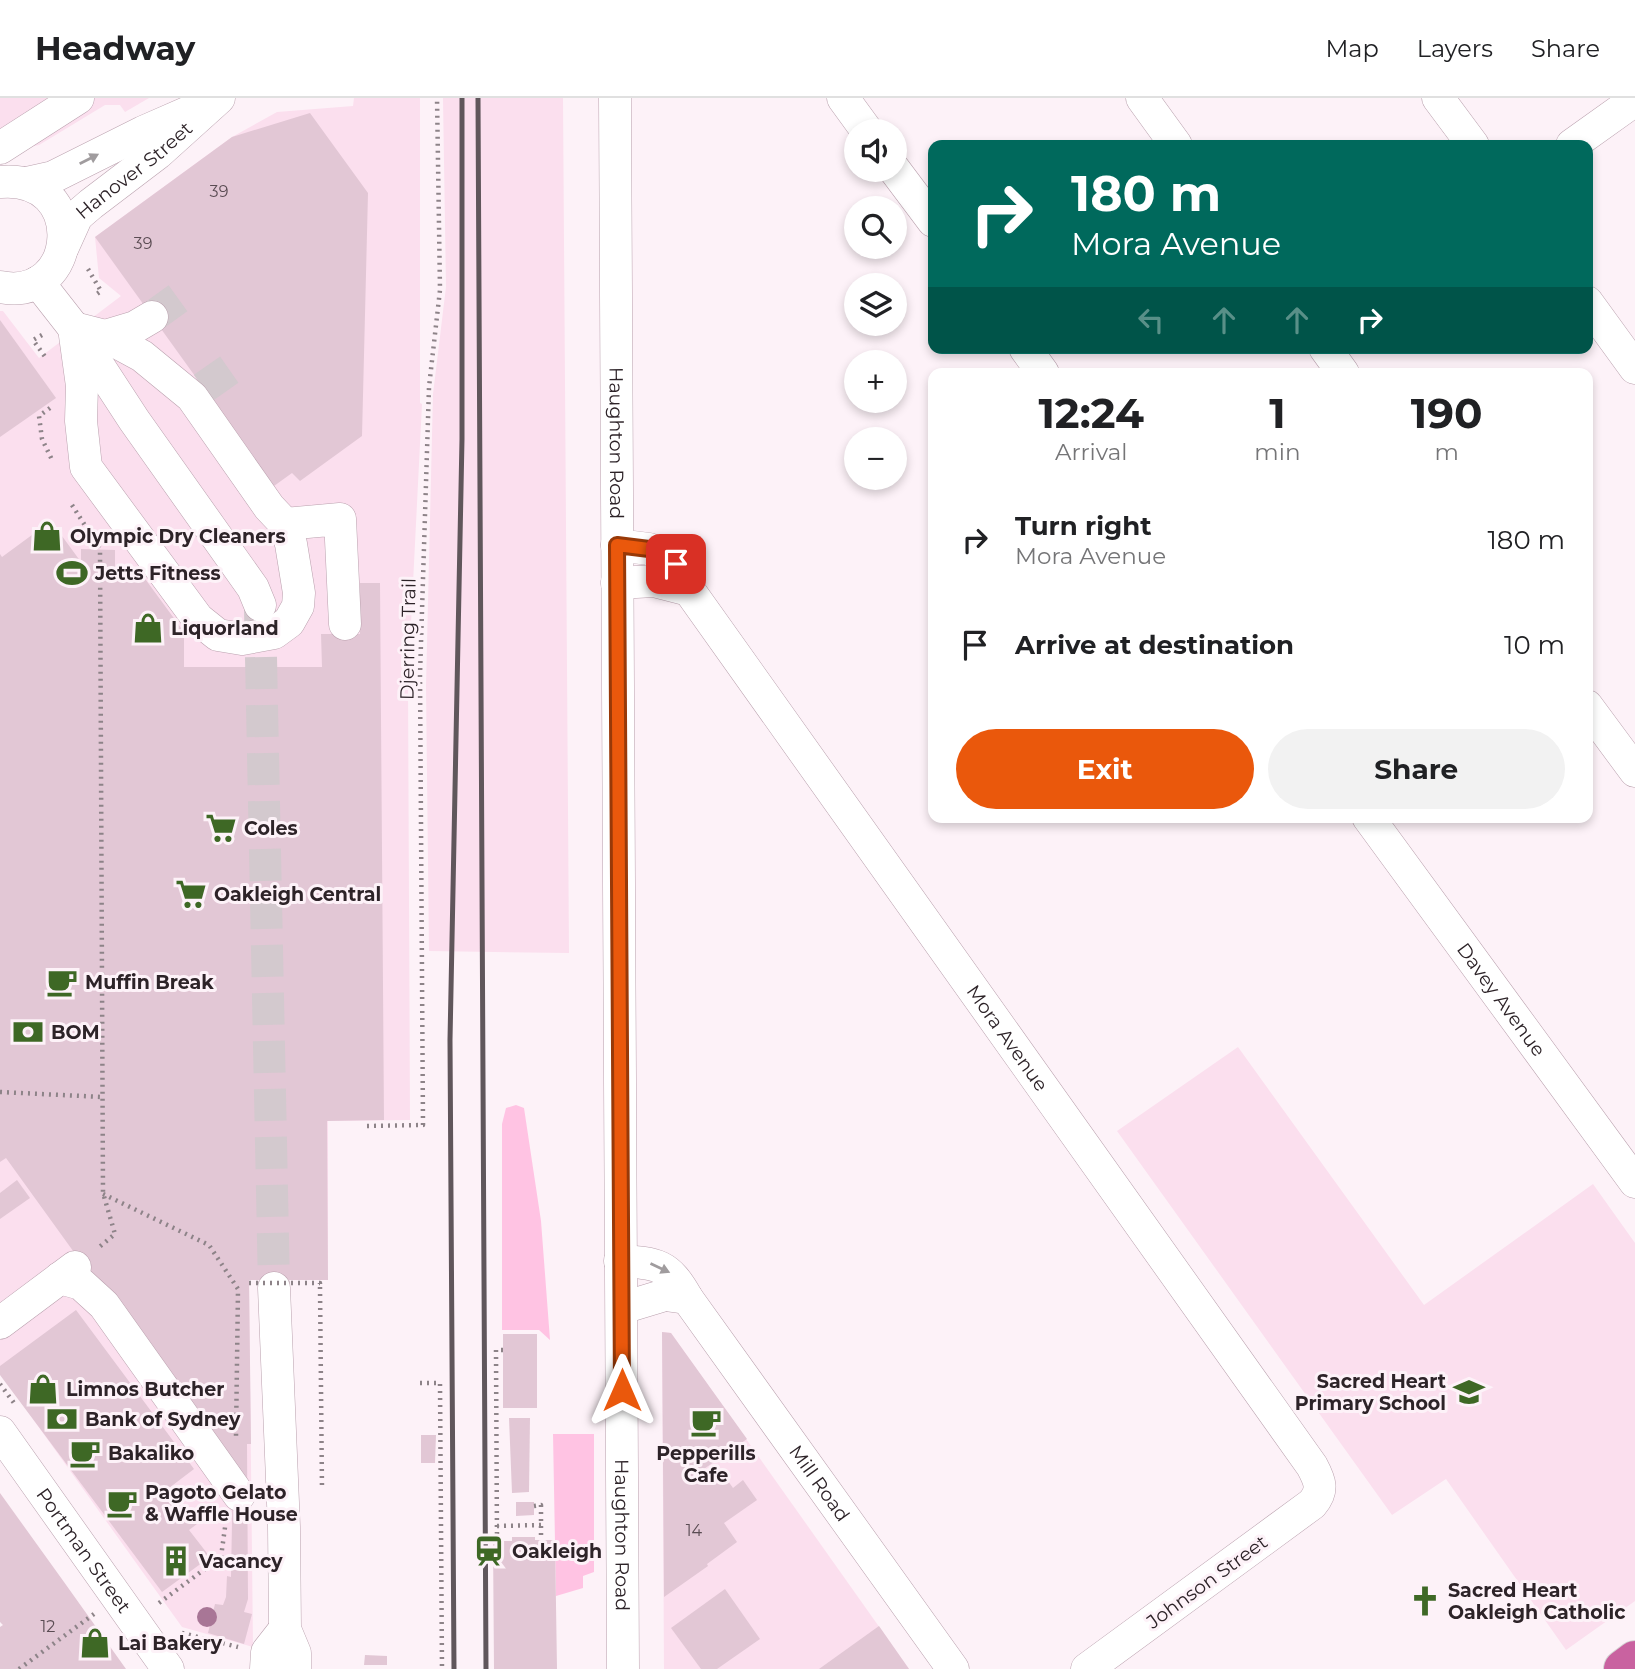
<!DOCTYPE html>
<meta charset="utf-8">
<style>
body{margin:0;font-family:Montserrat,sans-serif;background:#f2f2f2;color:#202124;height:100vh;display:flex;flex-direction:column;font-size:26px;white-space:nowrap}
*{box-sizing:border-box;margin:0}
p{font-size:23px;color:#757577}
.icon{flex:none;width:38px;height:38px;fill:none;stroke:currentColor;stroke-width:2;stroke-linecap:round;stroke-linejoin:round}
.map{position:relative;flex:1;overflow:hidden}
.side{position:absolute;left:928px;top:270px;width:665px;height:455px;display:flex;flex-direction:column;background:#fff;border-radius:14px;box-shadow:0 4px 10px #0003}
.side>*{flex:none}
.hud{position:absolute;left:928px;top:42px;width:665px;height:214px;border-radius:14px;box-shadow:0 4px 10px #0003;background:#00695c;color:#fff;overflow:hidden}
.fabs{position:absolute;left:844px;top:21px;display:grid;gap:14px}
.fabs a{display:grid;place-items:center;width:63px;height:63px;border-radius:50%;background:#fff;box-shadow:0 4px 10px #0003;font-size:35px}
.pin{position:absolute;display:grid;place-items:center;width:60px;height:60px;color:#fff;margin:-30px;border-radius:14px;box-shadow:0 4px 10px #0006}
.me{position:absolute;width:77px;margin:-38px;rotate:0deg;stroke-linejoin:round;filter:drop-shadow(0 0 5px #0008)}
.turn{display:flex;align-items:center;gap:24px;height:147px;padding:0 28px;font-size:32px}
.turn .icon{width:91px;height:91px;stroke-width:2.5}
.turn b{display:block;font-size:49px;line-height:60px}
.lanes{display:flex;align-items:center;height:66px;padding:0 28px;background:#0003;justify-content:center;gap:35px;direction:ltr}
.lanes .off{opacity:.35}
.eta{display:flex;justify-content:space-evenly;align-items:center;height:119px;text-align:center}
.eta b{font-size:42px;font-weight:700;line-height:49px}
.button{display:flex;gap:14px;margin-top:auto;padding:14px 28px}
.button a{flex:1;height:80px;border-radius:42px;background:#ea580c;color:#fff;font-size:28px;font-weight:700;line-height:80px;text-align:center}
.button a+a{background:#f2f2f2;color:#202124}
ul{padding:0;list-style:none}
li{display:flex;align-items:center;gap:21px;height:105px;padding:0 28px}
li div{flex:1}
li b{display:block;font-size:26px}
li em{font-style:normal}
header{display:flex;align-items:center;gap:42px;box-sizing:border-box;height:98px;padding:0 35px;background:#fff;border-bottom:2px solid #e0e0e0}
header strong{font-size:33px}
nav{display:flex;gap:38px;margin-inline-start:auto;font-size:24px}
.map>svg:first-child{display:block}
.built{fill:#fbdfee}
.green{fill:#ffc3e3}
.building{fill:#e2c7d5}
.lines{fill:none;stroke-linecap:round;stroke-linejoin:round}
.minor-tunnel{stroke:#d3c9ce;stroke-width:32;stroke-dasharray:32 16;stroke-linecap:butt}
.minor-casing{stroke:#baa1ae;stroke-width:33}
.highway-casing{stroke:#d5d3d4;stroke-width:40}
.path{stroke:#8d8388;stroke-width:4.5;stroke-dasharray:2 5;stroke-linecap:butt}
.minor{stroke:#fff;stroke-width:32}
.highway{stroke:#c962a0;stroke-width:38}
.rail{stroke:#60565b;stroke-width:5}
.path-bridge{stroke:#8d8388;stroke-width:4.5;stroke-dasharray:2 5;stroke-linecap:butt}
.tree{fill:#a87696}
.oneway{fill:#a09c9e}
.route-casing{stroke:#983908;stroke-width:18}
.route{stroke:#ea580c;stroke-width:12}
.labels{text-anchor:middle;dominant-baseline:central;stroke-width:6;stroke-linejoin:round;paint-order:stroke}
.number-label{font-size:16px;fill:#5a4c53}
.street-label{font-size:19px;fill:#2d2328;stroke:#fdf2f8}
.poi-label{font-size:19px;font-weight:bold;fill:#2d2328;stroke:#fdf2f8;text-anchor:start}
</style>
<header>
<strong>Headway</strong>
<nav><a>Map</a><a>Layers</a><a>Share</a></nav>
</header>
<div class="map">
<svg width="1635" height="1571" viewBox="0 0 1635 1571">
<rect width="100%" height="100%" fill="#fdf2f8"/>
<!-- built -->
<g class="built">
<path d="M0 0H149L125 14 120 7H105L39 47 0 55Z"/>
<path d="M354 0H420V305L422 306 408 585 410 1022 328 1023V1182H249L253 1549 182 1529 0 1275V213H3L39 260 121 198 99 180 95 139 232 39 277 14 353 8Z"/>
<path d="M443 0H563L569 855 429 853 426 588 433 296 446 189Z"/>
<path d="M1238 949 1424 1207 1593 1086 1635 1145V1503L1566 1552 1446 1381 1392 1417 1117 1033Z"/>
<path d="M662 1234 671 1235 909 1571H664Z"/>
</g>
<!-- green -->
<g class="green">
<path d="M516 1007 524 1010 541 1123 550 1242 539 1232H502V1026L506 1010Z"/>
<path d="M553 1336H594V1474L583 1478V1490L556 1498Z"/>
</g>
<!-- building -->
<g class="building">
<path d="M310 15 368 95 362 338 300 383 292 375 274 388 95 139 232 39Z"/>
<path d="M0 222 56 300 0 339Z"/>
<path d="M51 423 81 464V451L115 452V478H125V472L142 473 143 478 184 534V569H322L321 536H360V485H380L384 1022 327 1023 328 1182H249L251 1346H247L248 1501 244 1514 252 1516 244 1546 208 1535 215 1506 223 1507 226 1499 227 1478 231 1479 233 1370 226 1369 224 1347H213L6 1060 0 1064V456L2 459Z"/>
<path d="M17 1082 30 1100 0 1121V1095Z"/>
<path d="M76 1212 194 1371 169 1390 197 1426 189 1432 210 1459 162 1494 0 1277V1268Z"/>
<path d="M662 1234 671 1235 747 1341 701 1373 704 1378 713 1372 719 1379 723 1376 733 1390 743 1382 757 1402 724 1425 737 1444 707 1466 708 1468 664 1499Z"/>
<rect x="503" y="1236" width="34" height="74"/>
<path d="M509 1320H530L529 1394 512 1395Z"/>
<path d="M421 1337H436L435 1365H421Z"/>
<path d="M0 1395 64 1484 126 1571H0V1529L3 1527 0 1524Z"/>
<path d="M516 1404H534V1417L516 1418Z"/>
<path d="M512 1439H535V1442H555L557 1571H494L493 1443H512Z"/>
<path d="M725 1491 760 1541 717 1571H701L671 1530Z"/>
<path d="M879 1528 909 1571H819Z"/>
<path d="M365 1557 387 1558V1567H364Z"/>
</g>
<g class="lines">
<!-- minor-tunnel -->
<g class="minor-tunnel">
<path d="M152 219 184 196"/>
<path d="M203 290 236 267"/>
<path d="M260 511 274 1190"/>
</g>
<!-- minor casing -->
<g class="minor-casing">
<g id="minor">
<path id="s1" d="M615 0 623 1571"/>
<path d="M843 0 867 33"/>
<path d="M1142 0 1176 47"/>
<path d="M1438 0 1473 47"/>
<path d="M1572 47 1635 2"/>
<path d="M0 50 78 0"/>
<path d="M894 71 933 123"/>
<path d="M0 84C89 76 80 205 0 189"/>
<path d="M26 85 53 79 143 34 191 13"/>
<path id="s2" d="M63 149 77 118 91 106 158 55 219 0"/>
<path d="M38 184 74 230 134 322 253 490 260 507"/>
<path d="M1587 204 1635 270"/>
<path d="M74 230 105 238 142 258 192 299 269 409 285 426 291 446 299 495 298 508 289 524 274 535 242 541 218 537 198 521 86 369 81 323 82 288Z"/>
<path d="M105 238 135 229 152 219"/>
<path d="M1025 250 1043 275"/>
<path d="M1325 250 1343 275"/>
<path d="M285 426 340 421 345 526"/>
<path id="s3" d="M617 447 649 451 666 459 676 466 689 492 1312 1368C1320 1383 1324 1392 1312 1406L1087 1571"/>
<path d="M617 485 654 483 689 492"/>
<path d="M1587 608 1635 673"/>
<path id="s4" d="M1368 719 1635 1084"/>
<path id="s5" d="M620 1163C657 1165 668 1166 687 1200L953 1571"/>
<path d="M60 1180 81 1186 104 1207 239 1397"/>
<path d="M274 1190 284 1429 285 1531 295 1555V1571"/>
<path d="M622 1210 665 1197 687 1200"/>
<path d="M0 1225 75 1169"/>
<path id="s6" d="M0 1334 168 1571"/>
<path d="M266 1571 267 1554 285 1531"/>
</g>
</g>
<!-- highway casing -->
<g class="highway-casing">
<path id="highway" d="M1623 1571 1635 1562"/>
</g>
<!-- path -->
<g class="path">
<path d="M88 171 101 193 94 198"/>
<path d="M42 237 33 242 46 260"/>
<path d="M50 310 39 318 42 341 53 364"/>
<path d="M72 407 100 451 103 1095 115 1136 98 1150"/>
<path d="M0 994 102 999"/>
<path d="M367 1028 423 1027 420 577 429 289 440 192 437 0"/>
<path d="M103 1096 209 1147 238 1191 236 1338"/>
<path d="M320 1189 322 1391"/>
<path d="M420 1285H440L442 1571"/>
<path d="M0 1286 14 1305"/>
<path d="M534 1408 541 1407V1442"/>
<path d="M497 1428 541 1427"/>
<path d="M497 1443 496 1252H503"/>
<path d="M159 1505 221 1459 226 1422"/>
<path d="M182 1535 238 1549"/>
<path d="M19 1571 94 1516"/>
</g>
<!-- minor -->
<use href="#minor" class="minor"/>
<!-- highway -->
<use href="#highway" class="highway"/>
<!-- rail -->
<g class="rail">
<path d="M478 0 486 1571"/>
<path d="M454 1571 450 942 462 341V0"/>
</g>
<!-- path-bridge -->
<path class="path-bridge" d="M249 1185H320V1189"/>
</g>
<!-- trees -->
<circle class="tree" cx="207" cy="1519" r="10"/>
<!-- one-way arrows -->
<defs><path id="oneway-solid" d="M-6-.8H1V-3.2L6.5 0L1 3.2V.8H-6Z" transform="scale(1.75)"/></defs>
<g class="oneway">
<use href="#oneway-solid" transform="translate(89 61) rotate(-27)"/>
<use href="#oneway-solid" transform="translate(660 1170) rotate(25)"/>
</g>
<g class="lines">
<!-- route casing -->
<g class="route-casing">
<path id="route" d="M622 1292 617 447 649 451 676 466"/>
</g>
<!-- route -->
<use href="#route" class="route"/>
</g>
<!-- icons -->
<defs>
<g id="shop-bare" transform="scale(2.415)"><path d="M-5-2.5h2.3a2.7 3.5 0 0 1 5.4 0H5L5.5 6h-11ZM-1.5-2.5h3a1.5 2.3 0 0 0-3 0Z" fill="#3e6825" stroke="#fdf2f8" stroke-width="2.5" paint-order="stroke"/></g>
<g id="stadium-bare" transform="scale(2.415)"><path d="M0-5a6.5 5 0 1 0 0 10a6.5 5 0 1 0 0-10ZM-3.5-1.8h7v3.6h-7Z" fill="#3e6825" stroke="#fdf2f8" stroke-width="2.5" paint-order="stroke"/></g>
<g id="supermarket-bare" transform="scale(2.415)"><path d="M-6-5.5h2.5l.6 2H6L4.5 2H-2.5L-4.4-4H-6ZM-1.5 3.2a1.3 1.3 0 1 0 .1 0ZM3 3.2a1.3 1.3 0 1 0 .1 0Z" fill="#3e6825" stroke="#fdf2f8" stroke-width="2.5" paint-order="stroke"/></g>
<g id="cafe-bare" transform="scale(2.415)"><path d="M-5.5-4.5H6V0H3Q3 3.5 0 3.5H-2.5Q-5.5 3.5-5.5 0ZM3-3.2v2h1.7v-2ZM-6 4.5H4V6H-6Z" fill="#3e6825" stroke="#fdf2f8" stroke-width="2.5" paint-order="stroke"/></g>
<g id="bank-bare" transform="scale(2.415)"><path d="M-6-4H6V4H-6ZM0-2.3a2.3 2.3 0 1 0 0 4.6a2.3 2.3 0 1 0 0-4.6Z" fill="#3e6825" stroke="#fdf2f8" stroke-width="2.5" paint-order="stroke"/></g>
<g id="school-bare" transform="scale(2.415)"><path d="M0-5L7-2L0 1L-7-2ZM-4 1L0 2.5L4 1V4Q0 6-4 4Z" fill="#3e6825" stroke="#fdf2f8" stroke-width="2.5" paint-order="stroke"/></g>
<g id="station-bare" transform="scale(2.415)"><path d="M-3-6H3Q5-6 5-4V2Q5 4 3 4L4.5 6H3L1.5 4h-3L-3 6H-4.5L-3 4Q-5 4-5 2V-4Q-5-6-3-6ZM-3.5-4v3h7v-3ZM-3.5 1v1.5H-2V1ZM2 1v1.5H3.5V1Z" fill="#3e6825" stroke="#fdf2f8" stroke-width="2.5" paint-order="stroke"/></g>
<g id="building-bare" transform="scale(2.415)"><path d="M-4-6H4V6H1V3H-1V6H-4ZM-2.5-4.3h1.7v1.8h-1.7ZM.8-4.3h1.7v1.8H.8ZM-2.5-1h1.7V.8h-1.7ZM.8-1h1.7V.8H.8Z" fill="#3e6825" stroke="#fdf2f8" stroke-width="2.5" paint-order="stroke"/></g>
<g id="church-bare" transform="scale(2.415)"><path d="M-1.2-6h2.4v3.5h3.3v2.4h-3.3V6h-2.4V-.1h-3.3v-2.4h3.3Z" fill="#3e6825" stroke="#fdf2f8" stroke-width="2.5" paint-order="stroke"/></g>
</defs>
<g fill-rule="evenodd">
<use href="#shop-bare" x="47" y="438"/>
<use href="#stadium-bare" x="72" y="475"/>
<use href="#shop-bare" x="148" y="530"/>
<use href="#supermarket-bare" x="221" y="730"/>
<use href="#supermarket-bare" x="191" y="796"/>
<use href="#cafe-bare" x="62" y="884"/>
<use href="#bank-bare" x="28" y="934"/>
<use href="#shop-bare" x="43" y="1291"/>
<use href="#school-bare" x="1469" y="1294"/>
<use href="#bank-bare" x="62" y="1321"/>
<use href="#cafe-bare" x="706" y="1324"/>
<use href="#cafe-bare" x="85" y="1355"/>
<use href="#cafe-bare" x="122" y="1405"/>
<use href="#station-bare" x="489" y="1453"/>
<use href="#building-bare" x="176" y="1463"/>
<use href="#church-bare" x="1425" y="1503"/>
<use href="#shop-bare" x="95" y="1545"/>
</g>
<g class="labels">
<!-- number labels -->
<g class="number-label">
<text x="219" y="93">39</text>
<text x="143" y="145">39</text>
<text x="694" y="1432">14</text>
<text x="48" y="1528">12</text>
</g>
<!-- street labels -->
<g class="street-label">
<text stroke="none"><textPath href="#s2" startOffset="107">Hanover Street</textPath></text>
<text stroke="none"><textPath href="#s1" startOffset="345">Haughton Road</textPath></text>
<text transform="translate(408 541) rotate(-89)">Djerring Trail</text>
<text stroke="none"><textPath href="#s4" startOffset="226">Davey Avenue</textPath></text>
<text stroke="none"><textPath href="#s3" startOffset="642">Mora Avenue</textPath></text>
<text stroke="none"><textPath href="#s5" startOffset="310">Mill Road</textPath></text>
<text stroke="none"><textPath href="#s1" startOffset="1437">Haughton Road</textPath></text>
<text stroke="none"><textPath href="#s6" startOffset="145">Portman Street</textPath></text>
<text transform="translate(1207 1484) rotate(-36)">Johnson Street</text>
</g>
<!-- poi labels -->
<g class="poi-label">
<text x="70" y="438">Olympic Dry Cleaners</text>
<text x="95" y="475">Jetts Fitness</text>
<text x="171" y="530">Liquorland</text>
<text x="244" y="730">Coles</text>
<text x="214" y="796">Oakleigh Central</text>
<text x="85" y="884">Muffin Break</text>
<text x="51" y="934">BOM</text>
<text x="1446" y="1283" text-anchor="end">Sacred Heart<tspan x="1446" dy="22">Primary School</tspan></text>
<text x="66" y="1291">Limnos Butcher</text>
<text x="85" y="1321">Bank of Sydney</text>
<text x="108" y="1355">Bakaliko</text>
<text x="706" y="1355" text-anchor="middle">Pepperills<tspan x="706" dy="22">Cafe</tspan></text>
<text x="145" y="1394">Pagoto Gelato<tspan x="145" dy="22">&amp; Waffle House</tspan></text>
<text x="512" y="1453">Oakleigh</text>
<text x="199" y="1463">Vacancy</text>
<text x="1448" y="1492">Sacred Heart<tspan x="1448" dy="22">Oakleigh Catholic</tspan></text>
<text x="118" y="1545">Lai Bakery</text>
</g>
</g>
</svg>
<div class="fabs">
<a><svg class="icon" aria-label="sound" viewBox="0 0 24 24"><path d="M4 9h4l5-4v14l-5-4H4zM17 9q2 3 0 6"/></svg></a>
<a><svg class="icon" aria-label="search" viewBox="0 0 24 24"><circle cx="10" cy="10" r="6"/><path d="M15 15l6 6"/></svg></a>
<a><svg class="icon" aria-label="layers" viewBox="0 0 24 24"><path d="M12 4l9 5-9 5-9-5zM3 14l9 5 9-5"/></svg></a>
<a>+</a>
<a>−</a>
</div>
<div class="pin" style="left:676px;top:466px;background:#d93025"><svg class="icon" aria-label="arrive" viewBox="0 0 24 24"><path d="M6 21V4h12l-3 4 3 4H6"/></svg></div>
<svg class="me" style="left:622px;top:1292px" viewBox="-20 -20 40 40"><path d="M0-17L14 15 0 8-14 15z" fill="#ea580c" stroke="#fff" stroke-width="4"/></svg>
<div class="hud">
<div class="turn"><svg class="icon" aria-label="right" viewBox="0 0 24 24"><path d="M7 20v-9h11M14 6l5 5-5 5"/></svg><div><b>180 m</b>Mora Avenue</div></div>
<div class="lanes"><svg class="icon off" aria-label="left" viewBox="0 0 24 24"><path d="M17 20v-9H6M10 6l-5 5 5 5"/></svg><svg class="icon off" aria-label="ahead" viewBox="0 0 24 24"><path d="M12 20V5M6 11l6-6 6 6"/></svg><svg class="icon off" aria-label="ahead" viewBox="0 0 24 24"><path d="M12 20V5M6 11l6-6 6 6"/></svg><svg class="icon" aria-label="right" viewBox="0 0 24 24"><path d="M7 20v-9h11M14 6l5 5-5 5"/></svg></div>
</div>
<section class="side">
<div class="eta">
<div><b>12:24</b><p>Arrival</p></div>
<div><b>1</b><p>min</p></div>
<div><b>190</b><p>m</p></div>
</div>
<ul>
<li><svg class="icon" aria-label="right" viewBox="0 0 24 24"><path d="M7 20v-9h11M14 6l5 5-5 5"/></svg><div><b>Turn right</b><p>Mora Avenue</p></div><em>180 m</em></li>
<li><svg class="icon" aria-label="arrive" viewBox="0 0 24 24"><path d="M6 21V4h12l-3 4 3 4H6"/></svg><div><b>Arrive at destination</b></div><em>10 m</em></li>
</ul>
<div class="button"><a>Exit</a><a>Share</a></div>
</section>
</div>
